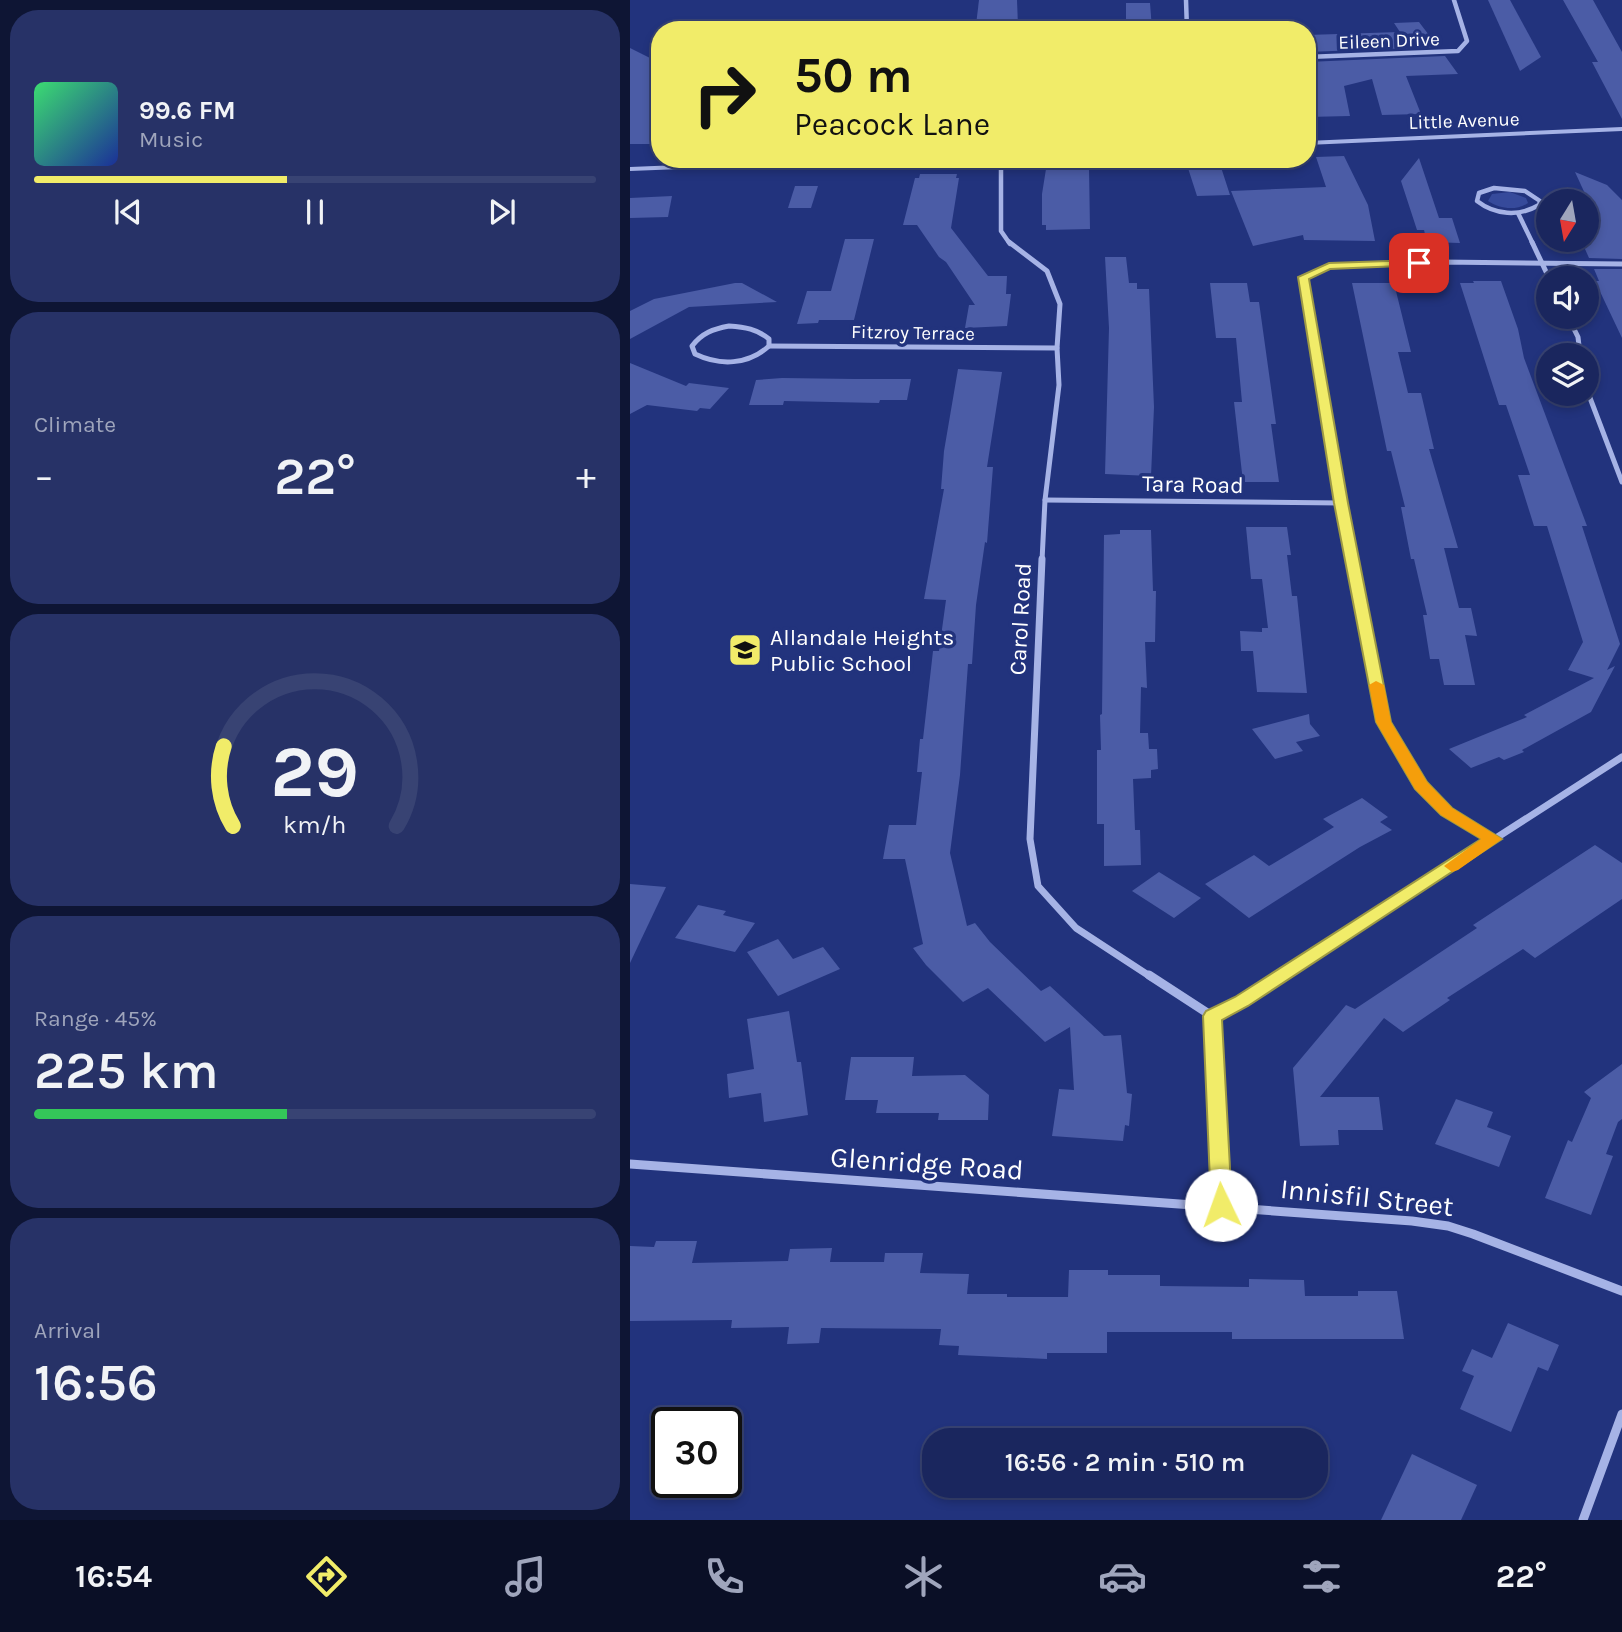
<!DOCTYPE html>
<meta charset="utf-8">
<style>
body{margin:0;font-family:Karla,sans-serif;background:#273267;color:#f1f3f6;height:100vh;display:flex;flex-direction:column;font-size:26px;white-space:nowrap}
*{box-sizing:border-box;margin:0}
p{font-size:23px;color:#9fa5bc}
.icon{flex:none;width:38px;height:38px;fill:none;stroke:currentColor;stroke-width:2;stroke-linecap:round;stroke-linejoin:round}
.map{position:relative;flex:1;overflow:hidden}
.panel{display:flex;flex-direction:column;gap:10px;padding:10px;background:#0e1534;width:630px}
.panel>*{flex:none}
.guide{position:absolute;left:21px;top:21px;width:665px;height:147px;border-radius:28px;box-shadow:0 4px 10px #0003,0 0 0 2px #384373;background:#f1ec69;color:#111;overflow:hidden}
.needle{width:46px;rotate:191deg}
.fabs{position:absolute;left:906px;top:189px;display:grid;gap:14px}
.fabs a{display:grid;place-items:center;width:63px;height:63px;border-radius:50%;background:#1a265e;box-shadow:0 4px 10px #0003,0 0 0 2px #384373;font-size:35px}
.speed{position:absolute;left:21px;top:1407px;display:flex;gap:14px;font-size:35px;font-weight:700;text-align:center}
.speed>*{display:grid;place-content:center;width:91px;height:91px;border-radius:50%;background:#1a265e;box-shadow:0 4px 10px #0003,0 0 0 2px #384373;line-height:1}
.speed .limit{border:4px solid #111;border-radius:10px;background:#fff;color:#111}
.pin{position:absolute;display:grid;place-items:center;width:60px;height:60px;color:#fff;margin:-30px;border-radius:14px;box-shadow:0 4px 10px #0006}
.me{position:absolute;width:77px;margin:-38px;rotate:357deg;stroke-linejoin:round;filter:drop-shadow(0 0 5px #0008)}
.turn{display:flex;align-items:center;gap:24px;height:147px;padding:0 28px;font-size:32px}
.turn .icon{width:91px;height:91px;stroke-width:2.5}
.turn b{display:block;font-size:49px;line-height:60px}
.big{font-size:52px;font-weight:600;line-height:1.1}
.panel .widget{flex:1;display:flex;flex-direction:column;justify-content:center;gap:10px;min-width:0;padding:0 24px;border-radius:28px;background:#273267}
.panel .dial{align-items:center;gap:0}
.dial svg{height:182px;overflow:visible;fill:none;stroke:#384373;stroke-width:7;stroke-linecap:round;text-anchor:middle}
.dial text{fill:#f1f3f6;stroke:none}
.song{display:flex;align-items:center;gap:21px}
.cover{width:84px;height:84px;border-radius:10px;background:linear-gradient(135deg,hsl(140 70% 55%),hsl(230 70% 35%))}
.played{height:7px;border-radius:4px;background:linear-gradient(90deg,#f1ec69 45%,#384373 45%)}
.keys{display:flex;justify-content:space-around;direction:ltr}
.heat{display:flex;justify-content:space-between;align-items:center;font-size:38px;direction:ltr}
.charge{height:10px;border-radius:5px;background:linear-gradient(90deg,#34c759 45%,#384373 0)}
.trip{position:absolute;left:292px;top:1428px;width:406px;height:70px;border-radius:28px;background:#1a265e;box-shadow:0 4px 10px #0003,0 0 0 2px #384373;font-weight:600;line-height:70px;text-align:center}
.tabs{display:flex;height:112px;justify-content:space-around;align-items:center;background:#0a0f26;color:#9fa5bc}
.tabs .icon{width:49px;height:49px}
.tabs .on{color:#f1ec69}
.tabs b{font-size:32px;color:#f1f3f6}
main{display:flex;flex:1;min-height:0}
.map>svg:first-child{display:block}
</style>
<main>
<section class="panel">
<div class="widget">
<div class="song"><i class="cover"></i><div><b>99.6 FM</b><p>Music</p></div></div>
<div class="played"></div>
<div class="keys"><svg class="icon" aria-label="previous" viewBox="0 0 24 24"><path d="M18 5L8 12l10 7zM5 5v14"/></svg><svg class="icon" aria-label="pause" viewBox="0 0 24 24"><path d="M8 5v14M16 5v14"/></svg><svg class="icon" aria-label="next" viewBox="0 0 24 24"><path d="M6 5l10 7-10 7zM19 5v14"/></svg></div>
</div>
<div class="widget"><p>Climate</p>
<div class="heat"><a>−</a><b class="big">22°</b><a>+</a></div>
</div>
<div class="widget dial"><svg viewBox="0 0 100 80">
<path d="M14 69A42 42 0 1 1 86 69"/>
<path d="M14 69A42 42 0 0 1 10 34" stroke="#f1ec69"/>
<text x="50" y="56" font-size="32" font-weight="700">29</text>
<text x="50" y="72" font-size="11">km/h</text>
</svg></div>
<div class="widget"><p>Range · 45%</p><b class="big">225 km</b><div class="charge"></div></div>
<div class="widget"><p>Arrival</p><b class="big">16:56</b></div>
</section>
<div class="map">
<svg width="992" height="1520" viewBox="0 0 992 1520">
<rect width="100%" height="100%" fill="#22337d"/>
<path fill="#364a9b" d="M880,192L896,198L898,203C886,211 870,209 858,201L862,194Z"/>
<g fill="#4b5ca6">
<path d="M349,0H387L388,26L346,25Z"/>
<path d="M858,0H880L911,57L890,71Z"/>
<path d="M933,0H963L992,52V119L962,62H968Z"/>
<path d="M496,3H520L522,29H496Z"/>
<path d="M789,22L808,47L677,52V35L770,32L764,23Z"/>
<path d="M0,48L30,63V144H0Z"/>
<path d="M815,56L828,74L776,76L791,114L752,115L742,79L714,86L720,116L677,117V62Z"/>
<path d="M714,156L738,205L745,241L674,240L673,235L623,246L601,191L696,187L686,157Z"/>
<path d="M789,158L809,218H822L830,243L797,242L794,230H787L771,181Z"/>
<path d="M589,161L600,195L567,196L557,165H560L559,162Z"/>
<path d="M459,168L460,229L416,230V225H412V194L416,169Z"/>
<path d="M945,172L977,185L992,200V259L959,258L951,240H957V198Z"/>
<path d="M290,174H327L326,178H329L321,228L358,276H377L376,294H381L377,326L335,328L339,305H345L316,262L309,257L287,225H273L285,178H289Z"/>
<path d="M165,186H188L181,208H158Z"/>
<path d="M42,196L38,217L0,218V198Z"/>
<path d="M215,239H244L224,320H189L188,323L167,324L177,291H201Z"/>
<path d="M475,257H496L499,283H507V289H519L524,407L521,476L475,474L479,328Z"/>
<path d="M964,269H992V338L965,281H969Z"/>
<path d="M843,281H871L888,329L894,358L957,526H952L990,644L977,670L985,666L961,712L892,750L894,752L874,760L869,757L841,768L819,749L897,717L894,715L964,678L938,670L953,642L917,526H904L888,475H900L876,405H869L830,283H844Z"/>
<path d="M105,283H112L147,302L59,307L0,339V311L24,299Z"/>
<path d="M580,283H617L620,302H629L646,424H641L649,482H613L604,402H612L606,338H586Z"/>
<path d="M722,283H764L781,352H768L778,393H791L804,449H799L828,548H814L829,608H841L847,636L835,635L845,685H814L809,659H800L793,615H797L784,559H781L771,507H775L761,451H757Z"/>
<path d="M0,363L56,386L59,383L99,388L80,409L70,408L67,411L17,405L0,414Z"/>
<path d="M328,369L372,372L357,467H363L357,543L355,542L346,605L342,664H338L330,775L320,853L337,926L345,923L360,942L411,991L420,986L474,1036L491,1035L497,1093L502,1094L499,1126L495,1125L493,1141L422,1136L429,1089L444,1090L440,1027L415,1042L358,988L333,1002L296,965L283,948L293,944L275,859H253L259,825H286L292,772H287L290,739H293L303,651H309L316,600L294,599L314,489H311L314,451Z"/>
<path d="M152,378L225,379H281L277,400H250L249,403L154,401L153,405H119L126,380Z"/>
<path d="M616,527H657L661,555H657L662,596H667L677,693L627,692L623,651H611L610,631L632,632V628H638L632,579H621Z"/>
<path d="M490,530H521L523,591H526L525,642H515L517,688L511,687L510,733H518L519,749H527L528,769L521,770V778L503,779L505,830H510L511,865L474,866V824H467V750H471L470,715L472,714L474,535L490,534Z"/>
<path d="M679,714L680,724L690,736L666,742L673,751L645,759L622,729Z"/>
<path d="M732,798L758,817L750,822L762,830L730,847L619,918L575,884L624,855L639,866L704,827L693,819Z"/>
<path d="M965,845L992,863V899L905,958L893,949L817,998L820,1000L773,1032L754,1018L690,1097H749L753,1130H708L709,1145L670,1146L663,1068L716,1005L725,1009L847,928L843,925Z"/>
<path d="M529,872L571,898L544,918L502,891Z"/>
<path d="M0,884L36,887L0,963Z"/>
<path d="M68,905L96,911L93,915L125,923L105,952L45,938Z"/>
<path d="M148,939L163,959L193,947L210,969L148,996L117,952Z"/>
<path d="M159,1011L167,1062H171L178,1115L134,1122L131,1093L99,1098L97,1074L124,1069L117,1019Z"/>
<path d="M221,1057H284L282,1076L335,1075L359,1095L358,1120H308L309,1113H246L248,1100H215Z"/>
<path d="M992,1064V1119L988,1122L976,1154L983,1156L961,1215L915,1198L938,1140L942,1142L961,1098L954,1092Z"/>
<path d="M826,1099L863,1112L857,1127L881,1136L869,1167L805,1144Z"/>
<path d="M26,1241H67L62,1263L158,1261L160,1249L202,1248L200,1262H254L255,1253H293L290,1273L339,1274L337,1294H377V1297H438L439,1270H478V1275H530V1286L619,1287V1279L674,1280L675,1296H728V1291H767L774,1339H602V1332H477V1353H417V1359L328,1355L329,1346L309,1345L311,1329L191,1328L189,1343L157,1344L159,1327L101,1328L102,1320L0,1321V1246L24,1247Z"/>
<path d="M878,1323L929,1345L918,1371L908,1367L881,1432L830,1409L844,1376L832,1371L842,1349L862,1358Z"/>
<path d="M782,1454L847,1485L831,1520H751Z"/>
</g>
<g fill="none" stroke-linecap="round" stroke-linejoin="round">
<g stroke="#a6b3e6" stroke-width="4.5">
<path d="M556,0L557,30"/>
<path d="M677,57L828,51L837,41L824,0"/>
<path d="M371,159V231L380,244"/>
<path d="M864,188L895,191L910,201L909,205C889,217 865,215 847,201L849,193Z"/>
<path d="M888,213L903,244"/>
</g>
<g stroke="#a6b3e6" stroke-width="5">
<path d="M379,242L417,271L430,304L427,348L429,385L415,500L412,561"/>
<path d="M902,242L919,278"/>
<path d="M938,317L948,337L950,355"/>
<path d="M99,326C115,327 127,329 139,339V346C118,365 90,366 65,354L62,346C72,333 83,329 99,326Z"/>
<path d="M139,346L427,348"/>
<path d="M957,390L992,482"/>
<path d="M415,500L711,503"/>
<path d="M722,561L673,277L699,266L811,262L992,264"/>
</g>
<g stroke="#a6b3e6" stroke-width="7">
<path d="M412,559L400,839L408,886L446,928L521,977"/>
<path d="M722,559L753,721L791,785L816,812L864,839"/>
<path d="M650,977L992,757"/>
</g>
<g stroke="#a6b3e6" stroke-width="9">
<path d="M519,975L582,1016"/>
<path d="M582,1016L612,1001L652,975"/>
<path d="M582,1016L591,1205"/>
<path d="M0,1164L782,1221L818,1226L843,1234L992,1291"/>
<path d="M953,1520L992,1414"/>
</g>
<g fill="#a6b3e6" fill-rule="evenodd">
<path d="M992,127V131L677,145V141Z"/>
<path d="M193,159H261L257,161L0,171V167Z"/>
</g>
</g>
<path fill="#f1ec69" stroke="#9d9944" stroke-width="2" d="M789,260L793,261V265L700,269L679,279L718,503L761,722L797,782L822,808L872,839L618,1006L592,1020L602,1205L599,1211L591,1214L584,1211L581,1205L573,1016L576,1011L605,997L851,839L811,815L785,789L746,722L704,503L668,277L699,263Z"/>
<path fill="#f59e0b" d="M746,681L754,685L761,722L797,782L822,808L872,839L828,870L822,872L814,866L851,839L811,815L785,789L746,722L739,685Z"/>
<defs>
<symbol id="school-square" viewBox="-11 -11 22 22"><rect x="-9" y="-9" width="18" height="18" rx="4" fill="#f1ec69" stroke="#22337d"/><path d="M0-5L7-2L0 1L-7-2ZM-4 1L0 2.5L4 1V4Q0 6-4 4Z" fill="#111"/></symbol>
</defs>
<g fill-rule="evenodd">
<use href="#school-square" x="96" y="631" width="38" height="38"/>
</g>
<g text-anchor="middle" stroke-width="7" stroke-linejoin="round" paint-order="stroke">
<g font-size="19" fill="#fff" stroke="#22337d">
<text transform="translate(759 40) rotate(-2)" y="7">Eileen Drive</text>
<text transform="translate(834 120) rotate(-2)" y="7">Little Avenue</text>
<text transform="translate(283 332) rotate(1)" y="7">Fitzroy Terrace</text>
</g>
<g font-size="23" fill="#fff" stroke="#22337d">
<text transform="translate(563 484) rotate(1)" y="8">Tara Road</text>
<text transform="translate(390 619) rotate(-87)" y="8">Carol Road</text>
</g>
<g font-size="23" fill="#fff" stroke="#22337d" text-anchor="start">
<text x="140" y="645">Allandale Heights<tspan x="140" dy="26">Public School</tspan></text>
</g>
<g font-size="28" fill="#fff" stroke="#22337d">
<text transform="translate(297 1163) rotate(4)" y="10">Glenridge Road</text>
<text transform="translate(737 1197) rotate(6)" y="10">Innisfil Street</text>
</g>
</g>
</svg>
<div class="fabs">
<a><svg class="needle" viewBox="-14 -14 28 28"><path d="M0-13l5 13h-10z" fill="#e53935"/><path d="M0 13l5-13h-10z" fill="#9fa5bc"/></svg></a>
<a><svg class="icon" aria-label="sound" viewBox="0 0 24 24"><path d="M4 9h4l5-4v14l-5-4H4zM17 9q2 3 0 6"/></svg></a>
<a><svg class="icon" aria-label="layers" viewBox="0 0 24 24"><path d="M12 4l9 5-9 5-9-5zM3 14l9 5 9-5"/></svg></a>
</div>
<div class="speed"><div class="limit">30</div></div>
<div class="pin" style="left:789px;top:263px;background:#d93025"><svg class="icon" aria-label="arrive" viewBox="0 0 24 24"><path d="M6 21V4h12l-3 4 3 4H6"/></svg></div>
<svg class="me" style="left:591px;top:1205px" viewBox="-20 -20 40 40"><circle r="19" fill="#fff"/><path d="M0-13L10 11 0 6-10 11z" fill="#f1ec69"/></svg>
<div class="trip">16:56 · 2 min · 510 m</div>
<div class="guide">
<div class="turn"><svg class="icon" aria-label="right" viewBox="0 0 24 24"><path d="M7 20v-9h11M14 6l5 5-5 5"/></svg><div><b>50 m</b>Peacock Lane</div></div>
</div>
</div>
</main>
<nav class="tabs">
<b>16:54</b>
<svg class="icon on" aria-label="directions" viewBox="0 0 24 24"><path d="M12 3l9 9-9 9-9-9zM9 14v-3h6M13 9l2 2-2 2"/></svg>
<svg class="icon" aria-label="music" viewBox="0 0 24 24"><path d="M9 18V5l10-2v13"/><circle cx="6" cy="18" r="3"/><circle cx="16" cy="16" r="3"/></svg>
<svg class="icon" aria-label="phone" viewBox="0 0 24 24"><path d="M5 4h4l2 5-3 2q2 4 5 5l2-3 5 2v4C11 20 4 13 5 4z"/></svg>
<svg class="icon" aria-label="climate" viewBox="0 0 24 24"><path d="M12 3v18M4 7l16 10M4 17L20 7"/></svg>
<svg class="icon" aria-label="car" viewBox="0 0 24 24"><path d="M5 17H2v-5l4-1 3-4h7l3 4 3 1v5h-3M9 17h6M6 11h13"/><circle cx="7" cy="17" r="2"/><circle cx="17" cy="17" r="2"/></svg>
<svg class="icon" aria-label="filters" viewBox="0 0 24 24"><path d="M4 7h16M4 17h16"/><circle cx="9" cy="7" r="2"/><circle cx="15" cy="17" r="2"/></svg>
<b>22°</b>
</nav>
